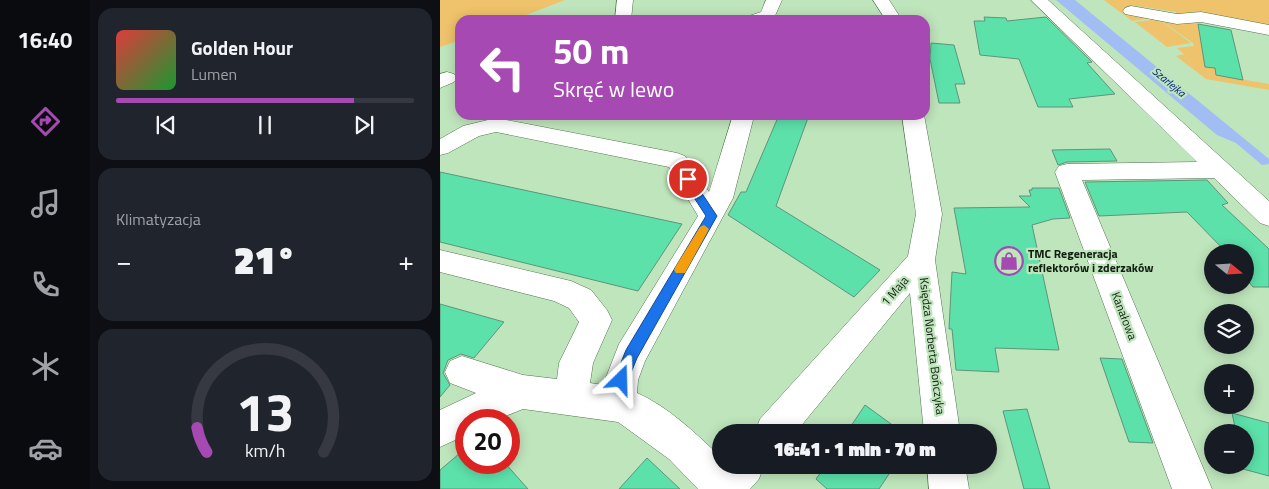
<!DOCTYPE html>
<html lang="pl">
<meta charset="utf-8">
<style>
body{margin:0;font-family:"Titillium Web",sans-serif;background:#20242c;color:#f1f3f6;height:100vh;display:flex;flex-direction:column;font-size:19px;white-space:nowrap}
*{box-sizing:border-box;margin:0}
p{font-size:16px;color:#9ea1a6}
.icon{flex:none;width:28px;height:28px;fill:none;stroke:currentColor;stroke-width:2;stroke-linecap:round;stroke-linejoin:round}
.map{position:relative;flex:1;overflow:hidden}
.drawer{display:flex;flex-direction:column;gap:8px;padding:8px;background:#0d0f14;width:350px}
.drawer>*{flex:none}
.guide{position:absolute;left:15px;top:15px;width:475px;height:105px;border-radius:15px;box-shadow:0 2px 12px #0003;background:#a649b2;color:#fff;overflow:hidden}
.needle{width:32px;rotate:108deg}
.buttons{position:absolute;left:764px;top:244px;display:grid;gap:10px}
.buttons a{display:grid;place-items:center;width:50px;height:50px;border-radius:50%;background:#171b24;box-shadow:0 2px 12px #0003;font-size:25px}
.speed{position:absolute;left:15px;top:409px;display:flex;gap:10px;font-size:25px;font-weight:700;text-align:center}
.speed>*{display:grid;place-content:center;width:65px;height:65px;border-radius:50%;background:#171b24;box-shadow:0 2px 12px #0003;line-height:1}
.speed .limit{border:8px solid #d22;background:#fff;color:#111}
.pin{position:absolute;display:grid;place-items:center;width:42px;height:42px;color:#fff;margin:-21px;border:2px solid #fff;border-radius:50%;box-shadow:0 1px 5px #0007}
.me{position:absolute;width:55px;margin:-28px;rotate:22deg;stroke-linejoin:round;filter:drop-shadow(0 0 4px #0008)}
.turn{display:flex;align-items:center;gap:18px;height:105px;padding:0 15px;font-size:22px}
.turn .icon{width:65px;height:65px;stroke-width:2.5}
.turn b{display:block;font-size:35px;line-height:42px}
.big{font-size:38px;font-weight:800;line-height:1.1}
.drawer .widget{flex:1;display:flex;flex-direction:column;justify-content:center;gap:8px;min-width:0;padding:0 18px;border-radius:15px;background:#20242c}
.drawer .dial{align-items:center;gap:0}
.dial svg{height:130px;overflow:visible;fill:none;stroke:#363941;stroke-width:7;stroke-linecap:round;text-anchor:middle}
.dial text{fill:#f1f3f6;stroke:none}
.song{display:flex;align-items:center;gap:15px}
.cover{width:60px;height:60px;border-radius:8px;background:linear-gradient(135deg,hsl(0 70% 55%),hsl(130 70% 35%))}
.played{height:5px;border-radius:2px;background:linear-gradient(90deg,#a649b2 80%,#363941 80%)}
.keys{display:flex;justify-content:space-around;direction:ltr}
.heat{display:flex;justify-content:space-between;align-items:center;font-size:28px;direction:ltr}
.trip{position:absolute;left:272px;top:424px;width:285px;height:50px;border-radius:25px;background:#171b24;box-shadow:0 2px 12px #0003;font-weight:800;line-height:50px;text-align:center}
main{display:flex;flex:1;min-height:0}
.tabs{display:flex;flex-direction:column;width:90px;justify-content:space-around;align-items:center;background:#090b0e;color:#9ea1a6}
.tabs .icon{width:35px;height:35px}
.tabs .current{color:#a649b2}
.tabs b{font-size:22px;color:#f1f3f6}
.map>svg:first-child{display:block}
</style>
<main>
<nav class="tabs">
<b>16:40</b>
<svg class="icon current" aria-label="directions" viewBox="0 0 24 24"><path d="M12 3l9 9-9 9-9-9zM9 14v-3h6M13 9l2 2-2 2"/></svg>
<svg class="icon" aria-label="music" viewBox="0 0 24 24"><path d="M9 18V5l10-2v13"/><circle cx="6" cy="18" r="3"/><circle cx="16" cy="16" r="3"/></svg>
<svg class="icon" aria-label="phone" viewBox="0 0 24 24"><path d="M5 4h4l2 5-3 2q2 4 5 5l2-3 5 2v4C11 20 4 13 5 4z"/></svg>
<svg class="icon" aria-label="climate" viewBox="0 0 24 24"><path d="M12 3v18M4 7l16 10M4 17L20 7"/></svg>
<svg class="icon" aria-label="car" viewBox="0 0 24 24"><path d="M5 17H2v-5l4-1 3-4h7l3 4 3 1v5h-3M9 17h6M6 11h13"/><circle cx="7" cy="17" r="2"/><circle cx="17" cy="17" r="2"/></svg>
</nav>
<section class="drawer">
<div class="widget">
<div class="song"><i class="cover"></i><div><b>Golden Hour</b><p>Lumen</p></div></div>
<div class="played"></div>
<div class="keys"><svg class="icon" aria-label="previous" viewBox="0 0 24 24"><path d="M18 5L8 12l10 7zM5 5v14"/></svg><svg class="icon" aria-label="pause" viewBox="0 0 24 24"><path d="M8 5v14M16 5v14"/></svg><svg class="icon" aria-label="next" viewBox="0 0 24 24"><path d="M6 5l10 7-10 7zM19 5v14"/></svg></div>
</div>
<div class="widget"><p>Klimatyzacja</p>
<div class="heat"><a>−</a><b class="big">21°</b><a>+</a></div>
</div>
<div class="widget dial"><svg viewBox="0 0 100 80">
<path d="M14 69A42 42 0 1 1 86 69"/>
<path d="M14 69A42 42 0 0 1 8 54" stroke="#a649b2"/>
<text x="50" y="56" font-size="32" font-weight="700">13</text>
<text x="50" y="72" font-size="11">km/h</text>
</svg></div>
</section>
<div class="map">
<svg width="829" height="489" viewBox="0 0 829 489">
<rect width="100%" height="100%" fill="#bfe5bc"/>
<g fill="#efc36b">
<path d="M0,0H125L73,20H20V40L0,47Z"/>
<path d="M664,0H829V28L757,19L765,66L775,68L776,75L829,84V90L766,79L736,56L744,54L737,48L754,46L753,43L720,20L737,22L736,12L690,5L689,15L713,18L692,21Z"/>
<path d="M718,19L751,43L727,47L695,22Z"/>
</g>
<path fill="#a1bdf4" d="M616,0H635L829,159V164L822,165L796,143L777,135Z"/>
<g fill="#5de1ab" stroke="#5e947b">
<path d="M544,17L566,18L567,21L606,17L652,62L647,63L675,94L629,99L633,107H598L579,59L540,55L534,21H545Z"/>
<path d="M758,24L791,30L803,80L776,75L775,68L765,67Z"/>
<path d="M491,43L514,45L525,84H515L520,103H499L490,59Z"/>
<path d="M339,115H369L336,206L440,270L414,297L288,215L301,192H306Z"/>
<path d="M670,149L677,161L627,162L618,165L612,150Z"/>
<path d="M0,172L242,224L198,291L0,242Z"/>
<path d="M767,180L788,203L782,205L829,249V287H813L805,277V252H786L747,212L659,216L645,182Z"/>
<path d="M592,188H619L630,218L613,219L592,225L619,350L555,348L559,372L516,370L512,329H509L512,272L526,274L514,208L590,207L579,196H591L589,190H592Z"/>
<path d="M0,304L64,322L34,358L21,354L8,360L3,373L10,385L0,397Z"/>
<path d="M660,358L682,359L713,443L689,442Z"/>
<path d="M425,405L462,432H407Z"/>
<path d="M587,409L610,489H584L563,411Z"/>
<path d="M792,413L829,423V476L803,469L802,465H805V432H796Z"/>
<path d="M26,448V462H64L88,489H0V470Z"/>
<path d="M207,458L240,489H179Z"/>
<path d="M386,465H455L439,489H387L376,479Z"/>
</g>
<g fill="none" stroke-linecap="round" stroke-linejoin="round">
<defs>
<g id="minor">
<path d="M177,0H193L191,20H175Z"/>
<path d="M326,0H342L334,18L307,20L309,16L321,12Z"/>
<path d="M433,0H449L462,20H446Z"/>
<path d="M591,0H608L829,201V226L820,223L774,178L642,180L772,489H732L615,172L619,166L627,164L757,162Z"/>
<path d="M691,6L737,14L761,12L829,25V35L761,22L737,24L685,14L683,11L685,8Z"/>
<path d="M7,72L14,74L17,78L14,82L0,88V74Z"/>
<path d="M293,115L314,116L293,198L205,361L198,380L197,393C229,407 256,434 281,457V465H324L319,479L310,489H258L229,459L178,422L83,409L56,420H26V435L0,447V410L36,393L10,383L5,372L10,361L22,356L83,375L117,379L119,363L139,322L129,308L114,301L0,272V250L131,281L151,290L167,310L172,320L153,363L150,383L163,385L179,344L258,216L229,167L56,132L39,136L8,153L0,155V139L23,126L56,118L237,153L245,156L269,192Z"/>
<path d="M462,115H484L502,214L495,260L520,432H484L470,293L356,432H315L320,419L468,256L476,214Z"/>
<path d="M487,465H525L529,489H489Z"/>
</g>
</defs>
<use href="#minor" stroke="#51744f" stroke-width="1"/>
<use href="#minor" fill="#fff" fill-rule="evenodd"/>
</g>
<path fill="#1a73e8" stroke="#114b97" d="M248,176L251,177L277,216L197,358L186,385L181,387L176,385L174,380L186,350L266,216L242,179Z"/>
<path fill="#f59e0b" d="M264,225L269,229L245,273H236L234,270L236,266L260,227Z"/>
<defs>
<symbol id="shop-ring" viewBox="-11 -11 22 22"><circle r="9.5" fill="#bfe5bc" stroke="#a649b2" stroke-width="1.5"/><path d="M-5-2.5h2.3a2.7 3.5 0 0 1 5.4 0H5L5.5 6h-11ZM-1.5-2.5h3a1.5 2.3 0 0 0-3 0Z" fill="#a649b2"/></symbol>
</defs>
<g fill-rule="evenodd">
<use href="#shop-ring" x="553" y="245" width="32" height="32"/>
</g>
<g text-anchor="middle" stroke-width="4.5" stroke-linejoin="round" paint-order="stroke">
<g font-size="11" font-style="italic" fill="#001e84" stroke="#bfe5bc">
<text transform="translate(729 82) rotate(40)" y="4">Szarlejka</text>
</g>
<g font-size="12" font-weight="bold" fill="#101e0f" stroke="#bfe5bc" text-anchor="start">
<text x="588" y="258">TMC Regeneracja<tspan x="588" dy="14">reflektorów i zderzaków</tspan></text>
</g>
<g font-size="12" fill="#101e0f" stroke="#bfe5bc">
<text transform="translate(455 291) rotate(-49)" y="4">1 Maja</text>
<text transform="translate(684 316) rotate(69)" y="4">Kanałowa</text>
<text transform="translate(492 346) rotate(83)" y="4">Księdza Norberta Bończyka</text>
</g>
</g>
</svg>
<div class="buttons">
<a><svg class="needle" viewBox="-14 -14 28 28"><path d="M0-13l5 13h-10z" fill="#e53935"/><path d="M0 13l5-13h-10z" fill="#9ea1a6"/></svg></a>
<a><svg class="icon" aria-label="layers" viewBox="0 0 24 24"><path d="M12 4l9 5-9 5-9-5zM3 14l9 5 9-5"/></svg></a>
<a>+</a>
<a>−</a>
</div>
<div class="speed"><div class="limit">20</div></div>
<div class="pin" style="left:248px;top:179px;background:#d93025"><svg class="icon" aria-label="arrive" viewBox="0 0 24 24"><path d="M6 21V4h12l-3 4 3 4H6"/></svg></div>
<svg class="me" style="left:181px;top:380px" viewBox="-20 -20 40 40"><path d="M0-17L14 15 0 8-14 15z" fill="#1a73e8" stroke="#fff" stroke-width="4"/></svg>
<div class="trip">16:41 · 1 min · 70 m</div>
<div class="guide">
<div class="turn"><svg class="icon" aria-label="left" viewBox="0 0 24 24"><path d="M17 20v-9H6M10 6l-5 5 5 5"/></svg><div><b>50 m</b>Skręć w lewo</div></div>
</div>
</div>
</main>
